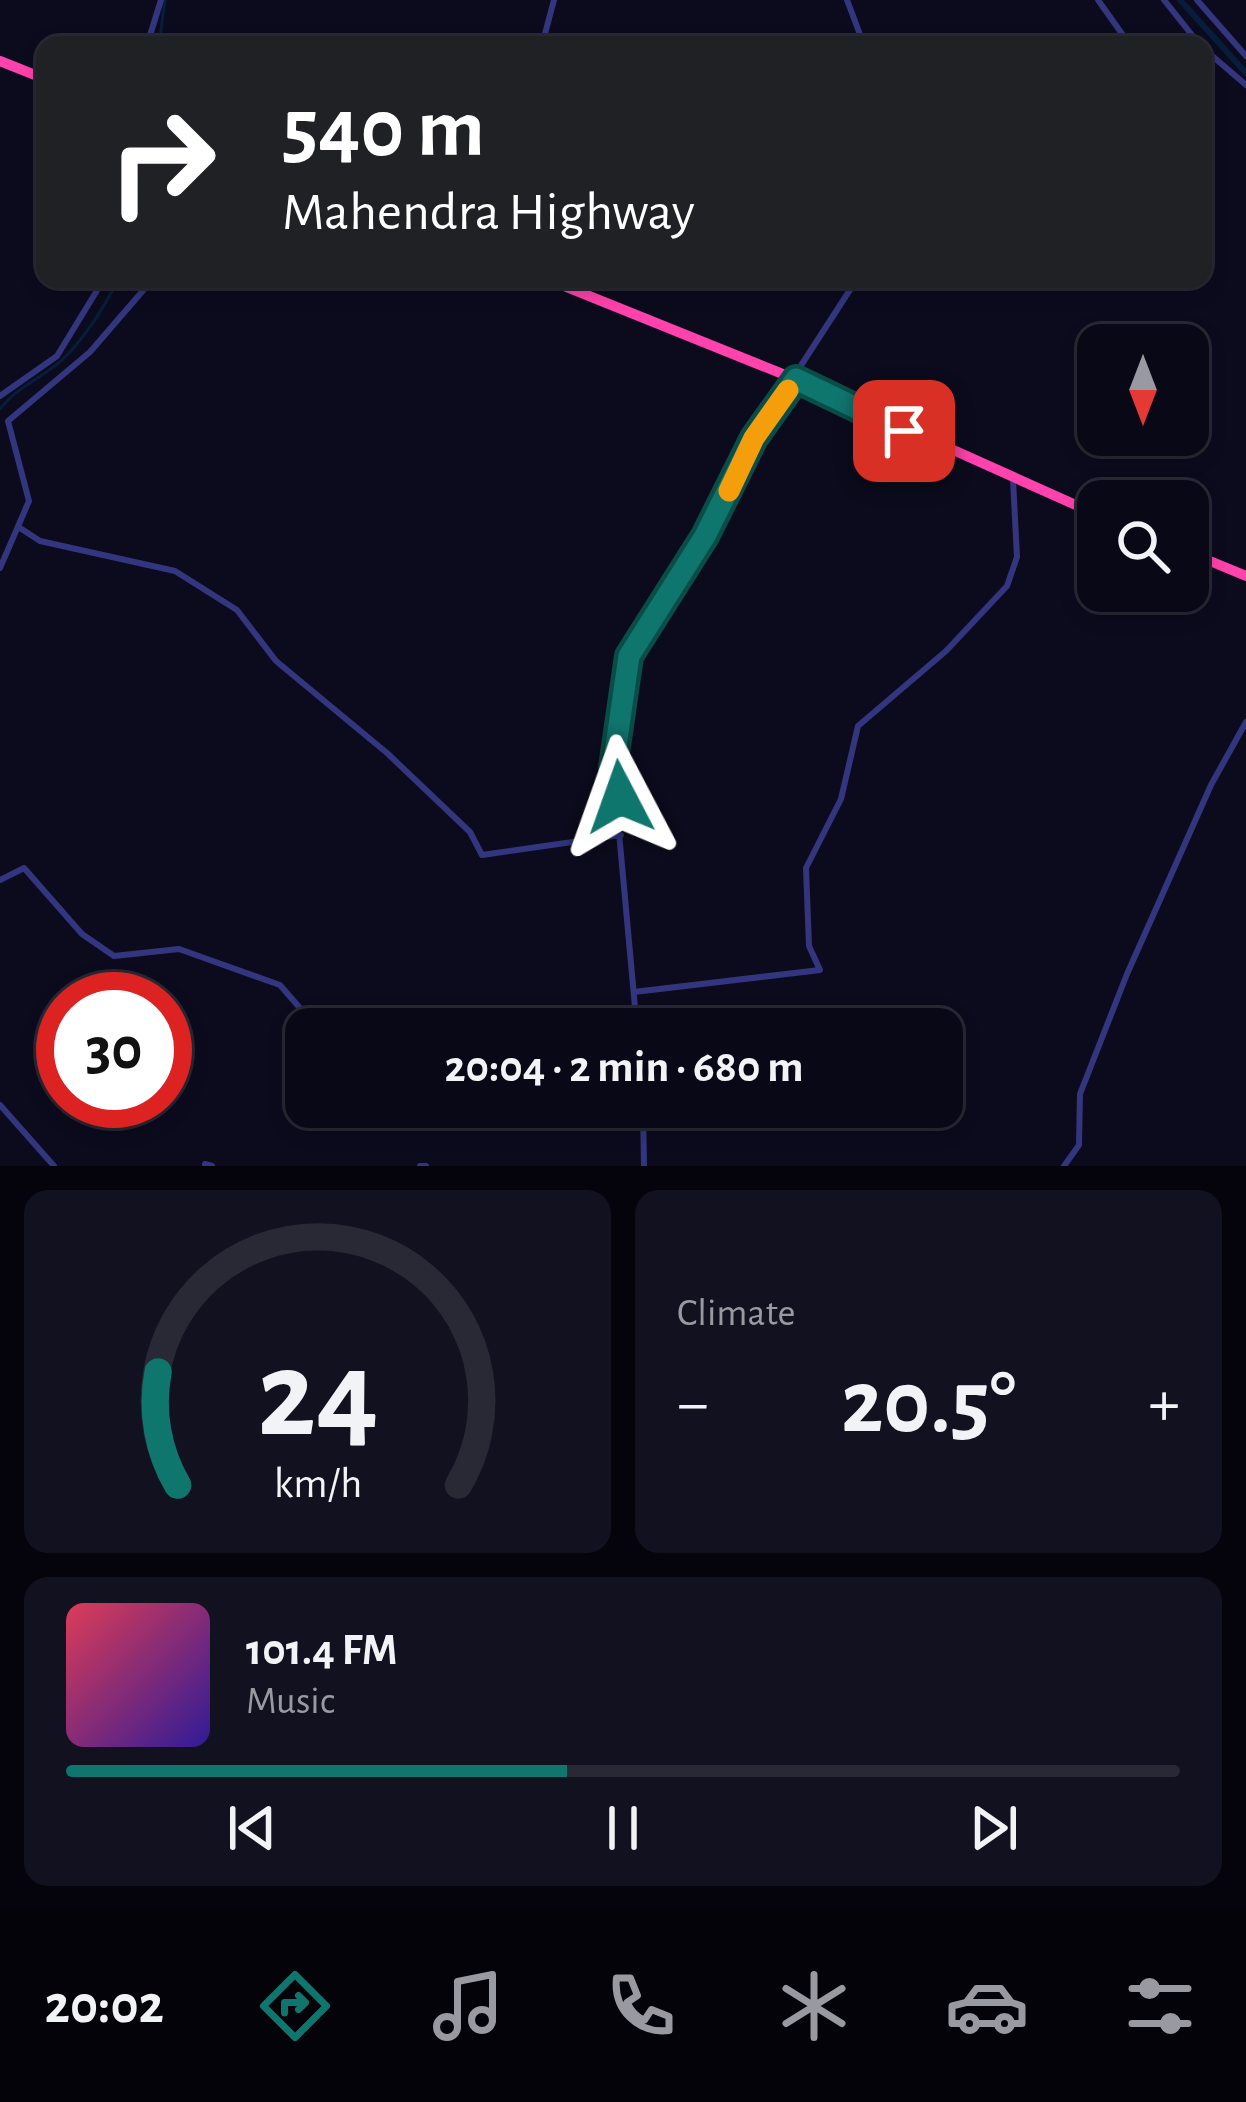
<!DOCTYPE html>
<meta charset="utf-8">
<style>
body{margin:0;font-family:"Alegreya Sans",sans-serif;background:#12111f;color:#f1f3f6;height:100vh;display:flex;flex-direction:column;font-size:45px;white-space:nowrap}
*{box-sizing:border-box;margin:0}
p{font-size:39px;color:#999aa1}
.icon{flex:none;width:66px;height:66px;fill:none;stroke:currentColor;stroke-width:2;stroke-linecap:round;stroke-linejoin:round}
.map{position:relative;height:1166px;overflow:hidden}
.drawer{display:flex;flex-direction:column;gap:24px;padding:24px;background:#05040c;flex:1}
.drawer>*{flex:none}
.banner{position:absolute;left:36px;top:36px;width:1176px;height:252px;border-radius:24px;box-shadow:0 6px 18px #0003,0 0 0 3px #292935;background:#202124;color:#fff;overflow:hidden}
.needle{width:78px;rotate:180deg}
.controls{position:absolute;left:1077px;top:324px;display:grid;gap:24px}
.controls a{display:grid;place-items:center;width:132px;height:132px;border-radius:24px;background:#090816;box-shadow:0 6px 18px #0003,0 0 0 3px #292935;font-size:60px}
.speed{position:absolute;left:36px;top:972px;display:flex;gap:24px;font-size:60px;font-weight:700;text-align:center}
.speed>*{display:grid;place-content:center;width:156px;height:156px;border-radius:50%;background:#090816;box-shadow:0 6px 18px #0003,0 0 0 3px #292935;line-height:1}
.speed .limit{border:18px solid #d22;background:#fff;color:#111}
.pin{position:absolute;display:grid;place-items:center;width:102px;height:102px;color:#fff;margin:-51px;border-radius:24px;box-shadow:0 6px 18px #0006}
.me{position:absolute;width:132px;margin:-66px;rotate:356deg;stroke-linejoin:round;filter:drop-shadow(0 0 9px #0008)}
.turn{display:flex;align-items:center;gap:42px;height:252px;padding:0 48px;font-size:54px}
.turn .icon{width:156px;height:156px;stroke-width:2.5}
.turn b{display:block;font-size:84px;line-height:102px}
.big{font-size:90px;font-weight:600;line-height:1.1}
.drawer .tile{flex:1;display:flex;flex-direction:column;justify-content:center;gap:18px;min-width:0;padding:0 42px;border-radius:24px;background:#12111f}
.drawer .dial{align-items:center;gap:0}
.dial svg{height:312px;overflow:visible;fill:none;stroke:#292935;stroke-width:7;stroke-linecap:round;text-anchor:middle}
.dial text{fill:#f1f3f6;stroke:none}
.song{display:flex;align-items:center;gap:36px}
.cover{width:144px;height:144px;border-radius:18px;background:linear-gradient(135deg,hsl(350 70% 55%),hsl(250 70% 35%))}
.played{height:12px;border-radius:6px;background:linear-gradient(90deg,#0f766e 45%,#292935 45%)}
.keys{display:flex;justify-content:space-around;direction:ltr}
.heat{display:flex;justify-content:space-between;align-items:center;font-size:66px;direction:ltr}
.drawer .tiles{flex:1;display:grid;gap:24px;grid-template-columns:1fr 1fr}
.tile:last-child{grid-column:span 2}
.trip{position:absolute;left:285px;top:1008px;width:678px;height:120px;border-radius:24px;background:#090816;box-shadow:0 6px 18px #0003,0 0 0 3px #292935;font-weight:600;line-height:120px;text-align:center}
.dock{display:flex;height:192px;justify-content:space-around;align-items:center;background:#040309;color:#999aa1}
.dock .icon{width:84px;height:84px}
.dock .active{color:#0f766e}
.dock b{font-size:54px;color:#f1f3f6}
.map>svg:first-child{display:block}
</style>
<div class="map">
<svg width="1246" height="1166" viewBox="0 0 1246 1166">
<rect width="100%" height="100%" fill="#0c0b1e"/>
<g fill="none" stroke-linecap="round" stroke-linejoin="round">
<g stroke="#061e3b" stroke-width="3">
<path d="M159,45L165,0"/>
<path d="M0,409C17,387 42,378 62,360C84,339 106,305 118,279"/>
</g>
<path stroke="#061e3b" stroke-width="6" d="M1180,0L1246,73"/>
<g stroke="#33367f" stroke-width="6">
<path d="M847,0L864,45"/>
<path d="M1098,0L1130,45"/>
<path d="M1164,0L1200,45"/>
<path d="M1197,0L1246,56"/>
<path d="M147,45L161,0"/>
<path d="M542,45L554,0"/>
<path d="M1203,48L1246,85"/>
<path d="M0,396L57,356L104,279"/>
<path d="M20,528L40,541L175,571L237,610L276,661L387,753L470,832L482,855L621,835"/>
<path d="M0,568L29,501L8,421L90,352L153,279"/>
<path d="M0,880L24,868L82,934L114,956L179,949L280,985L318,1029"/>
<path d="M634,992L820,970L809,946L806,868L841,799L858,726L946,651L1007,586L1017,557L1013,480"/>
<path d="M519,1029L523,1023L636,1020"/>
<path d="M637,1029L613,767L629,656L705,536L754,438L857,279"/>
<path d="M0,1105L54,1166"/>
<path d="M643,1107L644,1166"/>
<path d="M205,1164L212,1166"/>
<path d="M420,1166H426"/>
<path d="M1064,1166L1079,1145L1080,1094L1127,974L1211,785L1246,722"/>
</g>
<g stroke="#ff42ac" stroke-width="10">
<path d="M0,61L45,79"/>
<path d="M547,279L795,379L1098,515"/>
<path d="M1188,552L1246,576"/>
</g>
</g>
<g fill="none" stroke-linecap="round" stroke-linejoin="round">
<defs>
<path id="route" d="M620,797L613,767L629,656L705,536L754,438L796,379L904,431"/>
</defs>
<use href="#route" stroke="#0a4d48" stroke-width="30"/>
<use href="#route" stroke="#0f766e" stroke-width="21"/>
<path stroke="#f59e0b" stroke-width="21" d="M729,491L754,438L788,390"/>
</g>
</svg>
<div class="controls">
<a><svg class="needle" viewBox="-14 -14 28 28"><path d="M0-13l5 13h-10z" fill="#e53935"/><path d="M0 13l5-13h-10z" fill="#999aa1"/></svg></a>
<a><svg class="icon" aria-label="search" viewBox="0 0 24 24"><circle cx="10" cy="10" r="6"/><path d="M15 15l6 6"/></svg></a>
</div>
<div class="speed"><div class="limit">30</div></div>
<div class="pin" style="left:904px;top:431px;background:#d93025"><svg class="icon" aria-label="arrive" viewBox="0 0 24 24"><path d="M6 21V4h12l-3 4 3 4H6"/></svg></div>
<svg class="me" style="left:620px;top:797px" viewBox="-20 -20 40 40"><path d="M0-17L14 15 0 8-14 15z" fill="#0f766e" stroke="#fff" stroke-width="4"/></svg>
<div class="trip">20:04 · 2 min · 680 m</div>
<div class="banner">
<div class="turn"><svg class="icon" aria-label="right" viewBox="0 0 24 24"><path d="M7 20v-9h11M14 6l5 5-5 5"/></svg><div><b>540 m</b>Mahendra Highway</div></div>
</div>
</div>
<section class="drawer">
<div class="tiles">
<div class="tile dial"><svg viewBox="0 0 100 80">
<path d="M14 69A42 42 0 1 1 86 69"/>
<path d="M14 69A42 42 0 0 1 9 40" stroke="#0f766e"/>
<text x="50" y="56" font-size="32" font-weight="700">24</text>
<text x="50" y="72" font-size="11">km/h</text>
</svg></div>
<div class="tile"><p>Climate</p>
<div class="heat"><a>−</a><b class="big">20.5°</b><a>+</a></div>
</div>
<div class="tile">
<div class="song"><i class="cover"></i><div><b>101.4 FM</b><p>Music</p></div></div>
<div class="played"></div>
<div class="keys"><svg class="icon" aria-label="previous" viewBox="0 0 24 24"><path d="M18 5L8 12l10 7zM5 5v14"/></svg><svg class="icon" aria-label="pause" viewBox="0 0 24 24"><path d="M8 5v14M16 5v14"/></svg><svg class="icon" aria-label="next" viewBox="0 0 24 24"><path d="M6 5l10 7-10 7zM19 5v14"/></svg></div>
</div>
</div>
</section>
<nav class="dock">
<b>20:02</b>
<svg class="icon active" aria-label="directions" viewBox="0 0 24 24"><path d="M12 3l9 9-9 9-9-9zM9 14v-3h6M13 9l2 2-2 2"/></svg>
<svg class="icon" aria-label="music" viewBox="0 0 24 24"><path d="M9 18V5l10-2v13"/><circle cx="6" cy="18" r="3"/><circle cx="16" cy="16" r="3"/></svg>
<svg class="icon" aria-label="phone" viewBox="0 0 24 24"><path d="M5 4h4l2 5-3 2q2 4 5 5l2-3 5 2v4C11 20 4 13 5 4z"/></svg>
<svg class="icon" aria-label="climate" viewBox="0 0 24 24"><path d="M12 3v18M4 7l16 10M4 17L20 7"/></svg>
<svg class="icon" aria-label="car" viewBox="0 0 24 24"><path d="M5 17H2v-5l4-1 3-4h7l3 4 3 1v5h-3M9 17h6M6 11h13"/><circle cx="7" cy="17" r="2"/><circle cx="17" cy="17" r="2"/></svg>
<svg class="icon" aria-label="filters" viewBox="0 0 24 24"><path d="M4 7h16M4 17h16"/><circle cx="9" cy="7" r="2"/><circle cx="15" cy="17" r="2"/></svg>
</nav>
